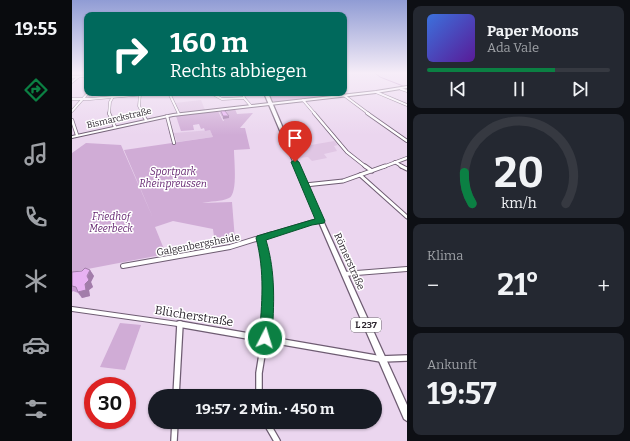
<!DOCTYPE html>
<html lang="de">
<meta charset="utf-8">
<style>
body{margin:0;font-family:Bitter,serif;background:#242831;color:#f1f3f6;height:100vh;display:flex;flex-direction:column;font-size:15px;white-space:nowrap}
*{box-sizing:border-box;margin:0}
p{font-size:13px;color:#9ea1a6}
.icon{flex:none;width:22px;height:22px;fill:none;stroke:currentColor;stroke-width:2;stroke-linecap:round;stroke-linejoin:round}
.map{position:relative;flex:1;overflow:hidden}
.side{display:flex;flex-direction:column;gap:6px;padding:6px;background:#0d0f14;width:223px}
.side>*{flex:none}
.guide{position:absolute;left:12px;top:12px;width:263px;height:84px;border-radius:8px;box-shadow:0 1px 3px #0004;background:#00695c;color:#fff;overflow:hidden}
.speed{position:absolute;left:12px;top:377px;display:flex;gap:8px;font-size:20px;font-weight:700;text-align:center}
.speed>*{display:grid;place-content:center;width:52px;height:52px;border-radius:50%;background:#171b24;box-shadow:0 1px 3px #0004;line-height:1}
.speed .limit{border:6px solid #d22;background:#fff;color:#111}
.pin{position:absolute;display:grid;place-items:center;width:34px;height:34px;color:#fff;margin:-41px -17px;border-radius:50% 50% 50% 0;rotate:-45deg;box-shadow:0 0 4px #0007}
.pin .icon{rotate:45deg}
.me{position:absolute;width:44px;margin:-22px;rotate:5deg;stroke-linejoin:round;filter:drop-shadow(0 0 3px #0008)}
.turn{display:flex;align-items:center;gap:14px;height:84px;padding:0 20px;font-size:18px}
.turn .icon{width:52px;height:52px;stroke-width:2.5}
.turn b{display:block;font-size:28px;line-height:34px}
.big{font-size:30px;font-weight:700;line-height:1.1}
.side .widget{flex:1;display:flex;flex-direction:column;justify-content:center;gap:6px;min-width:0;padding:0 14px;border-radius:8px;background:#242831}
.side .dial{align-items:center;gap:0}
.dial svg{height:104px;overflow:visible;fill:none;stroke:#363941;stroke-width:7;stroke-linecap:round;text-anchor:middle}
.dial text{fill:#f1f3f6;stroke:none}
.song{display:flex;align-items:center;gap:12px}
.cover{width:48px;height:48px;border-radius:6px;background:linear-gradient(135deg,hsl(220 70% 55%),hsl(270 70% 35%))}
.played{height:4px;border-radius:2px;background:linear-gradient(90deg,#0b8043 70%,#363941 70%)}
.keys{display:flex;justify-content:space-around;direction:ltr}
.heat{display:flex;justify-content:space-between;align-items:center;font-size:22px;direction:ltr}
.trip{position:absolute;left:76px;top:389px;width:234px;height:40px;border-radius:20px;background:#171b24;box-shadow:0 1px 3px #0004;font-weight:700;line-height:40px;text-align:center}
main{display:flex;flex:1;min-height:0}
.tab-bar{display:flex;flex-direction:column;width:72px;justify-content:space-around;align-items:center;background:#090b0e;color:#9ea1a6}
.tab-bar .icon{width:28px;height:28px}
.tab-bar .active{color:#0b8043}
.tab-bar b{font-size:18px;color:#f1f3f6}
.map>svg:first-child{display:block}
</style>
<main>
<nav class="tab-bar">
<b>19:55</b>
<svg class="icon active" aria-label="directions" viewBox="0 0 24 24"><path d="M12 3l9 9-9 9-9-9zM9 14v-3h6M13 9l2 2-2 2"/></svg>
<svg class="icon" aria-label="music" viewBox="0 0 24 24"><path d="M9 18V5l10-2v13"/><circle cx="6" cy="18" r="3"/><circle cx="16" cy="16" r="3"/></svg>
<svg class="icon" aria-label="phone" viewBox="0 0 24 24"><path d="M5 4h4l2 5-3 2q2 4 5 5l2-3 5 2v4C11 20 4 13 5 4z"/></svg>
<svg class="icon" aria-label="climate" viewBox="0 0 24 24"><path d="M12 3v18M4 7l16 10M4 17L20 7"/></svg>
<svg class="icon" aria-label="car" viewBox="0 0 24 24"><path d="M5 17H2v-5l4-1 3-4h7l3 4 3 1v5h-3M9 17h6M6 11h13"/><circle cx="7" cy="17" r="2"/><circle cx="17" cy="17" r="2"/></svg>
<svg class="icon" aria-label="filters" viewBox="0 0 24 24"><path d="M4 7h16M4 17h16"/><circle cx="9" cy="7" r="2"/><circle cx="15" cy="17" r="2"/></svg>
</nav>
<div class="map">
<svg width="335" height="441" viewBox="0 0 335 441">
<rect width="100%" height="100%" fill="#ebd6ef"/>
<g fill="#e0c6e4">
<path d="M129,100L133,110L108,112L103,103Z"/>
<path d="M138,130L141,137L105,142L102,133Z"/>
<path d="M262,141L266,145L262,146L265,151L252,154L255,158L240,161L236,157L226,158L224,153L233,152L232,148H222Z"/>
</g>
<g fill="#d0acd6">
<path d="M226,93H246L251,97L205,102L201,101L198,95Z"/>
<path d="M163,109L165,114L181,113L168,128H173L178,149L162,150C162,160 166,194 157,198C149,202 138,201 130,203L160,202L163,240L143,245L141,229L101,221L83,227L94,254L0,272V153L14,143L49,145L81,218L52,150L141,137L138,130L133,131L132,128L129,129L127,124L121,125L122,130L109,131L104,116L146,111L151,121H152L147,111Z"/>
<path d="M48,323L69,325L53,370L28,367Z"/>
</g>
<g fill="none" stroke-linecap="round" stroke-linejoin="round">
<path stroke="#ac79b6" stroke-width="1" d="M303,73L308,77L331,86"/>
<defs>
<g id="street-far4">
<path d="M0,77L15,76"/>
<path d="M0,82L6,77"/>
<path d="M329,89L335,91"/>
<path d="M304,92L335,105"/>
<path d="M97,93L107,114"/>
<path d="M139,93L150,99L172,98"/>
<path d="M171,93L172,98L179,106"/>
<path d="M68,94L67,106L71,114"/>
<path d="M273,96L297,114"/>
<path d="M0,99H18L84,93"/>
<path d="M231,100L243,114"/>
<path d="M0,111L16,93"/>
<path d="M37,114L38,102L43,93"/>
</g>
<g id="street-far3">
<path d="M37,113L43,127"/>
<path d="M70,113L74,120"/>
<path d="M242,113L275,152L294,167"/>
<path d="M295,113L335,141"/>
<path d="M95,116L102,143"/>
<path d="M0,120L5,135"/>
<path d="M323,162L331,167"/>
<path d="M311,167L335,158"/>
</g>
<g id="street-far2">
<path d="M293,166L300,171"/>
<path d="M329,166L335,169"/>
<path d="M288,175L335,217"/>
<path d="M233,185L271,181L313,166"/>
<path d="M197,235L240,222L249,221"/>
</g>
<g id="street-far1">
<path d="M189,238L196,275L195,325"/>
<path d="M51,266L158,247L200,234"/>
<path d="M272,274L335,269"/>
<path d="M0,309L113,325"/>
</g>
<g id="street">
<path d="M107,324L309,359L335,358"/>
<path d="M104,396L108,324"/>
<path d="M187,396V373L195,324"/>
<path d="M194,422L205,441"/>
<path d="M102,441L103,422"/>
</g>
<path id="secondary" d="M335,86V88L304,93L101,116L0,138V136L101,114L304,91Z"/>
<path id="primary" d="M192,93H196L238,192L335,405V421L332,419L234,192Z"/>
</defs>
<use href="#street-far4" stroke="#6e5c72" stroke-width="3"/>
<use href="#street-far3" stroke="#6e5c72" stroke-width="4"/>
<use href="#street-far2" stroke="#6e5c72" stroke-width="5"/>
<use href="#street-far1" stroke="#6e5c72" stroke-width="6"/>
<use href="#street" stroke="#6e5c72" stroke-width="8"/>
<use href="#secondary" stroke="#6e5c72" stroke-width="2"/>
<use href="#primary" stroke="#6e5c72" stroke-width="2.5"/>
<use href="#street-far4" stroke="#fff" stroke-width="2"/>
<use href="#street-far3" stroke="#fff" stroke-width="2.5"/>
<use href="#street-far2" stroke="#fff" stroke-width="3"/>
<use href="#street-far1" stroke="#fff" stroke-width="4"/>
<use href="#street" stroke="#fff" stroke-width="5.5"/>
<use href="#secondary" fill="#fff" fill-rule="evenodd"/>
<use href="#primary" fill="#fff" fill-rule="evenodd"/>
</g>
<path fill="#c899d1" d="M18,270L22,276L19,282L21,287L17,290L18,296L10,298L6,293L1,291L0,292V272Z"/>
<g fill="#a27daa">
<path d="M151,116H157V118L151,119Z"/>
<path d="M18,270L22,276L19,282L21,287L17,290L18,296L10,298L6,292L13,284Z"/>
</g>
<g fill="#e8b2f3" stroke="#a27daa">
<path d="M149,111H153L157,116H151Z"/>
<path d="M13,268L18,270L15,276L17,280L13,284L14,290L6,292L4,287L0,286V272L10,271Z"/>
</g>
<linearGradient id="sky" x2="0" y2="1"><stop stop-color="#909cd4"/><stop offset="0.54" stop-color="#f6edf8"/><stop offset="1" stop-color="#f6edf8" stop-opacity="0"/></linearGradient>
<rect width="335" height="135" fill="url(#sky)"/>
<path fill="#0b8043" stroke="#07532c" d="M223,160L227,162L253,221L252,223L240,225L194,240C204,273 202,305 200,338L198,342L193,344L189,342L187,338C190,304 193,272 184,238L185,236L243,219L219,162Z"/>
<g text-anchor="middle" stroke-width="3" stroke-linejoin="round" paint-order="stroke">
<g font-size="9" fill="#2e2730" stroke="#fff">
<text transform="translate(47 118) rotate(-13)" y="3">Bismarckstraße</text>
</g>
<rect fill="#fff" stroke="#6d686e" stroke-width="1" x="279" y="318" width="30" height="14" rx="3"/>
<g font-size="9" font-weight="bold" fill="#2e2730">
<text x="294" y="328">L 237</text>
</g>
<g font-size="10" font-style="italic" fill="#652671" stroke="#fff">
<text x="101" y="175">Sportpark<tspan x="101" dy="12">Rheinpreussen</tspan></text>
<text x="39" y="220">Friedhof<tspan x="39" dy="12">Meerbeck</tspan></text>
</g>
<g font-size="10" fill="#2e2730" stroke="#fff">
<text transform="translate(126 244) rotate(-11)" y="4">Galgenbergsheide</text>
<text transform="translate(278 261) rotate(66)" y="4">Römerstraße</text>
</g>
<g font-size="12" fill="#2e2730" stroke="#fff">
<text transform="translate(122 316) rotate(9)" y="4">Blücherstraße</text>
</g>
</g>
</svg>
<div class="speed"><div class="limit">30</div></div>
<div class="pin" style="left:223px;top:162px;background:#d93025"><svg class="icon" aria-label="arrive" viewBox="0 0 24 24"><path d="M6 21V4h12l-3 4 3 4H6"/></svg></div>
<svg class="me" style="left:193px;top:338px" viewBox="-20 -20 40 40"><circle r="17" fill="#0b8043" stroke="#fff" stroke-width="3"/><path d="M0-11L8 9 0 5-8 9z" fill="#fff"/></svg>
<div class="trip">19:57 · 2 Min. · 450 m</div>
<div class="guide">
<div class="turn"><svg class="icon" aria-label="right" viewBox="0 0 24 24"><path d="M7 20v-9h11M14 6l5 5-5 5"/></svg><div><b>160 m</b>Rechts abbiegen</div></div>
</div>
</div>
<section class="side">
<div class="widget">
<div class="song"><i class="cover"></i><div><b>Paper Moons</b><p>Ada Vale</p></div></div>
<div class="played"></div>
<div class="keys"><svg class="icon" aria-label="previous" viewBox="0 0 24 24"><path d="M18 5L8 12l10 7zM5 5v14"/></svg><svg class="icon" aria-label="pause" viewBox="0 0 24 24"><path d="M8 5v14M16 5v14"/></svg><svg class="icon" aria-label="next" viewBox="0 0 24 24"><path d="M6 5l10 7-10 7zM19 5v14"/></svg></div>
</div>
<div class="widget dial"><svg viewBox="0 0 100 80">
<path d="M14 69A42 42 0 1 1 86 69"/>
<path d="M14 69A42 42 0 0 1 8 45" stroke="#0b8043"/>
<text x="50" y="56" font-size="32" font-weight="700">20</text>
<text x="50" y="72" font-size="11">km/h</text>
</svg></div>
<div class="widget"><p>Klima</p>
<div class="heat"><a>−</a><b class="big">21°</b><a>+</a></div>
</div>
<div class="widget"><p>Ankunft</p><b class="big">19:57</b></div>
</section>
</main>
